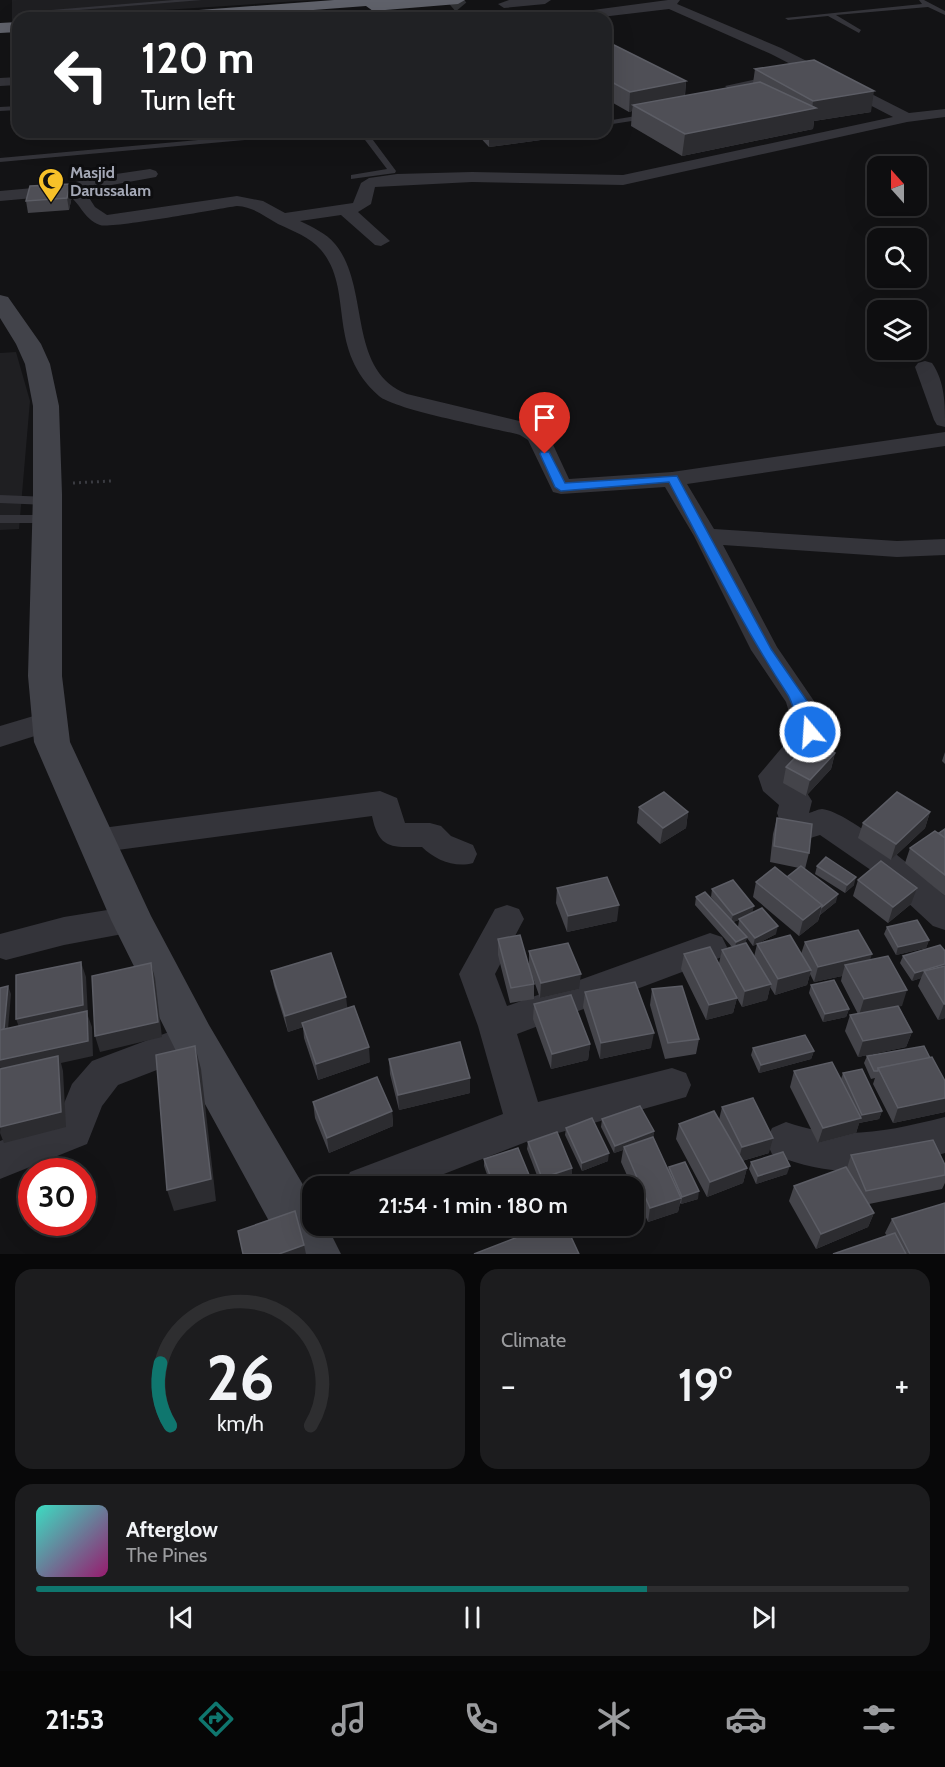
<!DOCTYPE html>
<meta charset="utf-8">
<style>
body{margin:0;font-family:Cabin,sans-serif;background:#1c1c1e;color:#f1f3f6;height:100vh;display:flex;flex-direction:column;font-size:22px;white-space:nowrap}
*{box-sizing:border-box;margin:0}
p{font-size:20px;color:#9b9c9f}
.icon{flex:none;width:33px;height:33px;fill:none;stroke:currentColor;stroke-width:2;stroke-linecap:round;stroke-linejoin:round}
.map{position:relative;height:1254px;overflow:hidden}
.side{display:flex;flex-direction:column;gap:15px;padding:15px;background:#080809;flex:1}
.side>*{flex:none}
.hud{position:absolute;left:12px;top:12px;width:600px;height:126px;border-radius:18px;box-shadow:0 6px 24px #0002,0 0 0 2px #2e2e30;background:#202124;color:#fff;overflow:hidden}
.needle{width:39px;rotate:339deg}
.controls{position:absolute;left:867px;top:156px;display:grid;gap:12px}
.controls a{display:grid;place-items:center;width:60px;height:60px;border-radius:12px;background:#0e0e10;box-shadow:0 6px 24px #0002,0 0 0 2px #2e2e30;font-size:30px}
.speed{position:absolute;left:18px;top:1158px;display:flex;gap:12px;font-size:30px;font-weight:700;text-align:center}
.speed>*{display:grid;place-content:center;width:78px;height:78px;border-radius:50%;background:#0e0e10;box-shadow:0 6px 24px #0002,0 0 0 2px #2e2e30;line-height:1}
.speed .limit{border:9px solid #d22;background:#fff;color:#111}
.pin{position:absolute;display:grid;place-items:center;width:51px;height:51px;color:#fff;margin:-62px -26px;border-radius:50% 50% 50% 0;rotate:-45deg;box-shadow:0 0 6px #0007}
.pin .icon{rotate:45deg}
.me{position:absolute;width:66px;margin:-33px;rotate:342deg;stroke-linejoin:round;filter:drop-shadow(0 0 4px #0008)}
.turn{display:flex;align-items:center;gap:21px;height:126px;padding:0 30px;font-size:27px}
.turn .icon{width:78px;height:78px;stroke-width:2.5}
.turn b{display:block;font-size:42px;line-height:51px}
.big{font-size:45px;font-weight:600;line-height:1.1}
.side .card{flex:1;display:flex;flex-direction:column;justify-content:center;gap:9px;min-width:0;padding:0 21px;border-radius:18px;background:#1c1c1e}
.side .dial{align-items:center;gap:0}
.dial svg{height:156px;overflow:visible;fill:none;stroke:#2e2e30;stroke-width:7;stroke-linecap:round;text-anchor:middle}
.dial text{fill:#f1f3f6;stroke:none}
.song{display:flex;align-items:center;gap:18px}
.cover{width:72px;height:72px;border-radius:9px;background:linear-gradient(135deg,hsl(170 70% 55%),hsl(320 70% 35%))}
.played{height:6px;border-radius:3px;background:linear-gradient(90deg,#0f766e 70%,#2e2e30 70%)}
.keys{display:flex;justify-content:space-around;direction:ltr}
.heat{display:flex;justify-content:space-between;align-items:center;font-size:33px;direction:ltr}
.side .tiles{flex:1;display:grid;gap:15px;grid-template-columns:1fr 1fr}
.card:last-child{grid-column:span 2}
.trip{position:absolute;left:302px;top:1176px;width:342px;height:60px;border-radius:18px;background:#0e0e10;box-shadow:0 6px 24px #0002,0 0 0 2px #2e2e30;font-weight:600;line-height:60px;text-align:center}
.dock{display:flex;height:96px;justify-content:space-around;align-items:center;background:#060606;color:#9b9c9f}
.dock .icon{width:42px;height:42px}
.dock .current{color:#0f766e}
.dock b{font-size:27px;color:#f1f3f6}
.map>svg:first-child{display:block}
</style>
<div class="map">
<svg width="945" height="1254" viewBox="0 0 945 1254">
<rect width="100%" height="100%" fill="#131315"/>
<g fill="#1f1f22">
<path d="M12,0H315L12,20Z"/>
<path d="M16,352L30,401L19,529L0,530V353Z"/>
</g>
<g fill="none" stroke-linecap="round" stroke-linejoin="round">
<path stroke="#303135" stroke-width="14" stroke-dasharray="14 7" stroke-linecap="butt" d="M455,0L461,7"/>
<path stroke="#3a3b41" stroke-width="3" stroke-dasharray="2 4" stroke-linecap="butt" d="M73,483L111,481"/>
<g fill="#34343a" fill-rule="evenodd">
<path d="M174,0H202L54,12L51,10Z"/>
<path d="M919,0H924L945,11V15L928,7L836,15L861,30L859,33L828,16L788,20L785,18L922,4Z"/>
<path d="M771,76L773,79L733,87L745,97L741,99L725,86Z"/>
<path d="M18,106V110L0,111V107Z"/>
<path d="M648,114L652,116L651,118L606,125V121Z"/>
<path d="M285,132H314L310,134L0,162V158Z"/>
<path d="M359,132H367L396,171L395,173L351,179V175L387,169Z"/>
<path d="M0,495L48,497L54,501L48,505L0,503Z"/>
<path d="M0,515H49L55,519L49,523H0Z"/>
</g>
<g fill="#34343a" fill-rule="evenodd">
<path d="M509,0H551L545,4L504,8L498,4Z"/>
<path d="M668,0H680L677,4L781,48L909,113L945,109V117L907,122L623,185L472,182L375,187L371,204L358,212L390,241L381,246L375,245L341,215L300,221C312,227 326,233 335,244C371,287 346,370 407,394L536,425L549,436L569,479L672,472L945,432V446L687,484L714,529L897,541L945,539V555L897,557L723,545L777,647L814,701L825,732L818,747L789,778L807,793L812,801L809,813C813,812 818,809 822,809C850,812 922,875 945,896V930L933,926L878,875L820,835L804,840L784,833L777,813L779,805L763,791L758,776L795,732L786,702L751,650L694,536L665,487L561,494L553,492L528,440L520,435C494,428 395,410 379,396C325,348 355,290 321,250C310,237 293,231 278,224C264,216 254,207 237,206C217,209 110,229 100,225C83,219 79,200 67,195L0,201V191L66,185L89,178L150,169L156,171L158,174L156,177L84,190L95,207L107,215L237,196L263,201L285,213L353,203L361,183L369,178L397,174L472,172L623,175L893,117L771,54L669,9L593,18H557L563,14Z"/>
<path d="M466,10L492,14L498,18H400L406,14Z"/>
<path d="M18,77V85L0,86V78Z"/>
<path d="M925,361L932,363C945,382 945,404 945,427L937,425L934,420L915,367L918,363Z"/>
<path d="M47,712L57,715L62,722L57,729L0,747V726Z"/>
<path d="M380,791L397,798L405,823H430L441,826L451,836L473,845L477,854L473,863C455,868 435,860 422,847C392,847 379,850 372,816L95,853L84,850L79,841L84,832L95,829Z"/>
<path d="M507,905L519,909L524,919L495,974L507,1006L710,933L722,937L727,947L722,957L517,1034L538,1102L672,1068L686,1073L691,1085L686,1097L526,1142L413,1186H344L350,1172L503,1114L478,1026L459,974L495,909Z"/>
<path d="M132,906L144,910L149,920L144,930L64,945L6,960L0,958V934L64,917Z"/>
<path d="M193,1023L206,1027L212,1039L206,1051L118,1085L102,1106L87,1144L0,1179V1141L58,1118L72,1084L92,1061Z"/>
<path d="M945,1117V1153C877,1172 840,1181 772,1154L766,1141L772,1128L786,1122C843,1142 888,1131 945,1117Z"/>
</g>
<path fill="#42434a" fill-rule="evenodd" d="M0,295L8,297L41,344L50,364L59,406L62,494V676L70,742L151,916L209,1025L312,1200V1226H327L341,1254H287L177,1053L111,920L34,742L28,676L33,494V406L25,364L16,344L0,318Z"/>
<g fill="#60626b" fill-rule="evenodd">
<path d="M334,0H465L458,4L373,11L366,6L206,18H138L145,14Z"/>
<path d="M18,22V32L0,33V23Z"/>
</g>
</g>
<g fill="#44444a" fill-rule="evenodd">
<path d="M606,47L686,81L685,96L753,83L755,69L871,112L814,121L813,129L682,156L631,126L632,111L629,112L606,99Z"/>
<path d="M475,132H571L570,136L489,147Z"/>
<path d="M72,196L69,210L28,213L26,201Z"/>
<path d="M945,752V764L942,761Z"/>
<path d="M835,753L831,769L806,796L783,783L786,767Z"/>
<path d="M639,807L688,812L686,828L660,844L637,823Z"/>
<path d="M930,812L925,828L891,860L858,838L863,823Z"/>
<path d="M777,818L809,853L805,869L804,868L836,902L820,915L818,921L799,936L753,897L756,882L787,877L799,868L770,862L773,834Z"/>
<path d="M945,829V896L905,863L910,848Z"/>
<path d="M817,866L854,885L845,893L815,874Z"/>
<path d="M858,880L911,904L888,923L853,896Z"/>
<path d="M557,888L617,921L567,932L556,903Z"/>
<path d="M712,889L753,912L776,934L753,946L747,938L745,943L754,957L757,944L801,954L805,942L870,960L902,1006H899L912,1032L906,1047L858,1057L845,1031L850,1015L858,1014L841,981L842,976L814,982L810,974L807,985L775,995L770,987L767,1000L742,1007L737,998L733,1013L706,1020L681,969L684,954L719,963L722,950L732,947L695,905L696,897L716,903L711,897ZM739,920L738,927L733,922Z"/>
<path d="M887,927L929,940L926,948L896,955L884,934Z"/>
<path d="M498,939L529,964V951L579,989L540,998L533,978L534,984V999L510,1003L498,955Z"/>
<path d="M940,945L945,1018L938,1020L918,986L921,978L912,981L900,963L903,956Z"/>
<path d="M271,971L347,1008L370,1062L318,1080L304,1038L303,1027L288,1032L274,986Z"/>
<path d="M811,985L849,1009L846,1017L823,1022L809,993Z"/>
<path d="M652,989L699,1039L696,1054L665,1059L650,1005Z"/>
<path d="M585,992L651,1048L600,1059L583,1007Z"/>
<path d="M534,1004L590,1044L588,1060L551,1069L533,1019Z"/>
<path d="M753,1048L814,1051L811,1059L759,1073L751,1055Z"/>
<path d="M867,1056L930,1058L945,1081V1112L893,1123L873,1084L875,1078L871,1079L864,1063Z"/>
<path d="M389,1059L470,1093L399,1110L390,1074Z"/>
<path d="M794,1071L841,1079L843,1073L882,1111L879,1119L859,1123L856,1133L818,1143L790,1087Z"/>
<path d="M313,1102L392,1111L393,1126L329,1153L315,1118Z"/>
<path d="M722,1107L769,1153L742,1161L747,1168L743,1183L707,1197L676,1139L679,1124L719,1120Z"/>
<path d="M602,1119L654,1131L653,1137L668,1169L669,1167L698,1199L681,1204L680,1203L678,1212L648,1222L621,1162L623,1150L614,1153L601,1127Z"/>
<path d="M566,1128L608,1161L582,1171L565,1135Z"/>
<path d="M528,1142L572,1176L541,1186L527,1149Z"/>
<path d="M851,1155L945,1165V1183L942,1189L869,1204L874,1213L868,1227L816,1249L789,1201L794,1186L847,1168Z"/>
<path d="M484,1159L531,1186H491L484,1166Z"/>
<path d="M751,1162L787,1174L756,1184L749,1169Z"/>
<path d="M892,1219L945,1254H833L887,1236L885,1233Z"/>
<path d="M513,1226H579V1227L568,1231L518,1237Z"/>
</g>
<g fill="#2c2c30">
<path d="M686,81L684,102L633,105L632,111L629,112L630,92Z"/>
<path d="M874,91L871,112L814,121L813,129L682,156L685,134L812,109L813,101Z"/>
<path d="M489,132H571L570,136L489,147Z"/>
<path d="M70,184L72,196L69,210L67,198Z"/>
<path d="M835,753L831,769L806,796L810,780Z"/>
<path d="M688,812L686,828L660,844L663,828Z"/>
<path d="M930,812L925,828L891,860L896,844Z"/>
<path d="M856,877L854,885L845,893L847,885Z"/>
<path d="M917,888L911,904L888,923L893,907Z"/>
<path d="M838,894L836,902L820,915L822,907Z"/>
<path d="M619,905L617,921L567,932L568,916Z"/>
<path d="M822,905L818,921L799,936L803,920Z"/>
<path d="M754,906L752,914L731,923L733,915Z"/>
<path d="M778,926L776,934L753,946L755,938Z"/>
<path d="M747,937L745,945L735,950L736,942Z"/>
<path d="M929,940L926,948L896,955L898,947Z"/>
<path d="M872,954L867,970L845,965L842,976L814,982L818,967Z"/>
<path d="M81,962L86,977L88,1016L92,1027L93,1056L61,1063L63,1071L66,1127L4,1143L0,1133L4,1076L0,1067V1060L22,1035L16,1019Z"/>
<path d="M151,963L155,978L162,1037L100,1052L95,1036Z"/>
<path d="M945,964V971H924L921,978L912,981L915,973Z"/>
<path d="M811,970L807,985L775,995L778,979Z"/>
<path d="M581,974L579,989L540,998L541,983Z"/>
<path d="M771,984L767,1000L742,1007L745,991Z"/>
<path d="M8,986L11,994L7,1041L4,1034Z"/>
<path d="M907,990L902,1006L859,1015L864,999Z"/>
<path d="M346,997L348,1013L302,1023L303,1027L288,1032L285,1016Z"/>
<path d="M737,998L733,1013L706,1020L709,1005Z"/>
<path d="M944,1004H945V1018L938,1020Z"/>
<path d="M849,1009L846,1017L823,1022L825,1014Z"/>
<path d="M912,1032L906,1047L858,1057L863,1041Z"/>
<path d="M654,1033L651,1048L600,1059L601,1043Z"/>
<path d="M590,1044L588,1060L551,1069L552,1054Z"/>
<path d="M195,1046L201,1069L216,1201L174,1211L167,1190Z"/>
<path d="M369,1047L370,1062L318,1080L316,1064Z"/>
<path d="M814,1051L811,1059L759,1073L761,1065Z"/>
<path d="M470,1078V1093L399,1110L398,1095Z"/>
<path d="M945,1098V1112L893,1123L898,1108Z"/>
<path d="M392,1111L393,1126L329,1153L327,1138Z"/>
<path d="M882,1111L879,1119L859,1123L862,1115Z"/>
<path d="M861,1118L856,1133L818,1143L823,1128Z"/>
<path d="M654,1131L653,1139L624,1147L623,1150L614,1153L615,1146Z"/>
<path d="M773,1138L769,1153L738,1162L742,1147Z"/>
<path d="M609,1153L608,1161L582,1171V1163Z"/>
<path d="M790,1166L787,1174L756,1184L758,1176Z"/>
<path d="M572,1168V1176L541,1186L542,1178Z"/>
<path d="M747,1168L743,1183L707,1197L710,1182Z"/>
<path d="M532,1182L531,1186H519Z"/>
<path d="M699,1191L698,1199L681,1204L682,1197Z"/>
<path d="M681,1198L678,1212L648,1222L650,1208Z"/>
<path d="M874,1213L868,1227L816,1249L821,1234Z"/>
<path d="M544,1226H579V1227L522,1248L523,1233Z"/>
<path d="M304,1245L306,1254H279Z"/>
</g>
<g fill="#4f4f56" stroke="#5c5d65" stroke-width="1.5">
<path d="M614,45L686,81L630,92L606,79V47Z"/>
<path d="M814,60L874,91L813,101L755,69Z"/>
<path d="M760,82L816,108L685,134L633,105Z"/>
<path d="M70,184L67,198L26,201L30,186Z"/>
<path d="M811,741L835,753L810,780L786,767Z"/>
<path d="M664,792L688,812L663,828L639,807Z"/>
<path d="M897,792L930,812L896,844L863,823Z"/>
<path d="M777,818L812,824L809,853L774,846Z"/>
<path d="M945,829V838L939,833Z"/>
<path d="M935,831L945,838V875L910,848Z"/>
<path d="M826,857L856,877L847,885L817,866Z"/>
<path d="M881,861L917,888L893,907L858,880Z"/>
<path d="M801,866L838,894L822,907V905L787,877Z"/>
<path d="M775,867L822,905L803,920L756,882Z"/>
<path d="M607,877L619,905L568,916L557,888Z"/>
<path d="M733,880L754,906L733,915L712,889Z"/>
<path d="M705,892L747,937L736,942L696,897Z"/>
<path d="M762,908L778,926L755,938L739,919Z"/>
<path d="M917,920L929,940L898,947L887,927Z"/>
<path d="M858,930L872,954L818,967L805,942Z"/>
<path d="M520,935L534,984L511,988L498,939Z"/>
<path d="M790,935L811,970L778,979L757,944Z"/>
<path d="M568,943L581,974L541,983L529,951Z"/>
<path d="M746,943L771,984L745,991L722,950Z"/>
<path d="M940,945L945,951V964L915,973L903,956Z"/>
<path d="M710,947L737,998L709,1005L684,954Z"/>
<path d="M331,953L346,997L285,1016L271,971Z"/>
<path d="M888,956L907,990L864,999L845,965Z"/>
<path d="M81,962L83,1005L16,1019V975Z"/>
<path d="M151,963L158,1022L95,1036L92,976Z"/>
<path d="M945,966V1004H944L924,971Z"/>
<path d="M834,980L849,1009L825,1014L811,985Z"/>
<path d="M635,982L654,1033L601,1043L585,992Z"/>
<path d="M8,986L4,1029L0,1030V988Z"/>
<path d="M682,986L699,1039L668,1043L652,989Z"/>
<path d="M571,995L590,1044L552,1054L534,1004Z"/>
<path d="M354,1006L369,1047L316,1064L302,1023Z"/>
<path d="M898,1006L912,1032L863,1041L850,1015Z"/>
<path d="M87,1011L88,1041L0,1060V1030Z"/>
<path d="M805,1035L814,1051L761,1065L753,1048Z"/>
<path d="M460,1042L470,1078L398,1095L389,1059Z"/>
<path d="M195,1046L211,1179L167,1190L156,1055Z"/>
<path d="M924,1046L930,1058L878,1068V1071H874L867,1056Z"/>
<path d="M58,1056L61,1112L0,1127V1069Z"/>
<path d="M932,1057L945,1081V1098L898,1108L878,1068Z"/>
<path d="M832,1062L861,1118L823,1128L794,1071Z"/>
<path d="M862,1069L882,1111L862,1115L843,1073Z"/>
<path d="M377,1077L392,1111L327,1138L313,1102Z"/>
<path d="M753,1098L773,1138L742,1147L722,1107Z"/>
<path d="M640,1106L654,1131L615,1146L602,1119Z"/>
<path d="M714,1111L747,1168L710,1182L679,1124Z"/>
<path d="M592,1118L609,1153L582,1163L566,1128Z"/>
<path d="M557,1132L572,1168L542,1178L528,1142Z"/>
<path d="M653,1137L681,1198L650,1208L624,1147Z"/>
<path d="M933,1140L945,1165V1175L866,1191L851,1155Z"/>
<path d="M518,1148L532,1182L519,1186H494L484,1159Z"/>
<path d="M783,1152L790,1166L758,1176L751,1162Z"/>
<path d="M685,1162L699,1191L682,1197L669,1167Z"/>
<path d="M846,1167L874,1213L821,1234L794,1186Z"/>
<path d="M568,1182L570,1186H555Z"/>
<path d="M945,1203V1254H910L892,1219Z"/>
<path d="M295,1211L304,1245L279,1254H243L238,1231Z"/>
<path d="M520,1226H544L523,1233Z"/>
<path d="M546,1226H566L579,1254H474Z"/>
<path d="M895,1233L906,1254H833Z"/>
</g>
<path fill="#1a73e8" stroke="#114b97" stroke-width="1.5" d="M541,452H549L565,483L677,476L771,649L807,701L818,732L816,736L810,737C797,734 795,706 788,695C743,627 707,554 669,482L561,491L555,487L540,454Z"/>
<defs>
<symbol id="mosque-pin" viewBox="-11 -11 22 30"><path d="M0 17L-7.5 6A9.5 9.5 0 1 1 7.5 6Z" fill="#f7c129" stroke="#0e0e10"/><path d="M3.5-4.9A6 6 0 1 0 3.5 4.9A5 5 0 1 1 3.5-4.9Z" fill="#111"/></symbol>
</defs>
<g fill-rule="evenodd">
<use href="#mosque-pin" x="36" y="166" width="30" height="40"/>
</g>
<g text-anchor="middle" stroke-width="6" stroke-linejoin="round" paint-order="stroke">
<g font-size="16" font-weight="bold" fill="#a4a8b6" stroke="#0e0e10" text-anchor="start">
<text x="70" y="178">Masjid<tspan x="70" dy="18">Darussalam</tspan></text>
</g>
</g>
</svg>
<div class="controls">
<a><svg class="needle" viewBox="-14 -14 28 28"><path d="M0-13l5 13h-10z" fill="#e53935"/><path d="M0 13l5-13h-10z" fill="#9b9c9f"/></svg></a>
<a><svg class="icon" aria-label="search" viewBox="0 0 24 24"><circle cx="10" cy="10" r="6"/><path d="M15 15l6 6"/></svg></a>
<a><svg class="icon" aria-label="layers" viewBox="0 0 24 24"><path d="M12 4l9 5-9 5-9-5zM3 14l9 5 9-5"/></svg></a>
</div>
<div class="speed"><div class="limit">30</div></div>
<div class="pin" style="left:545px;top:454px;background:#d93025"><svg class="icon" aria-label="arrive" viewBox="0 0 24 24"><path d="M6 21V4h12l-3 4 3 4H6"/></svg></div>
<svg class="me" style="left:810px;top:732px" viewBox="-20 -20 40 40"><circle r="17" fill="#1a73e8" stroke="#fff" stroke-width="3"/><path d="M0-11L8 9 0 5-8 9z" fill="#fff"/></svg>
<div class="trip">21:54 · 1 min · 180 m</div>
<div class="hud">
<div class="turn"><svg class="icon" aria-label="left" viewBox="0 0 24 24"><path d="M17 20v-9H6M10 6l-5 5 5 5"/></svg><div><b>120 m</b>Turn left</div></div>
</div>
</div>
<section class="side">
<div class="tiles">
<div class="card dial"><svg viewBox="0 0 100 80">
<path d="M14 69A42 42 0 1 1 86 69"/>
<path d="M14 69A42 42 0 0 1 9 37" stroke="#0f766e"/>
<text x="50" y="56" font-size="32" font-weight="700">26</text>
<text x="50" y="72" font-size="11">km/h</text>
</svg></div>
<div class="card"><p>Climate</p>
<div class="heat"><a>−</a><b class="big">19°</b><a>+</a></div>
</div>
<div class="card">
<div class="song"><i class="cover"></i><div><b>Afterglow</b><p>The Pines</p></div></div>
<div class="played"></div>
<div class="keys"><svg class="icon" aria-label="previous" viewBox="0 0 24 24"><path d="M18 5L8 12l10 7zM5 5v14"/></svg><svg class="icon" aria-label="pause" viewBox="0 0 24 24"><path d="M8 5v14M16 5v14"/></svg><svg class="icon" aria-label="next" viewBox="0 0 24 24"><path d="M6 5l10 7-10 7zM19 5v14"/></svg></div>
</div>
</div>
</section>
<nav class="dock">
<b>21:53</b>
<svg class="icon current" aria-label="directions" viewBox="0 0 24 24"><path d="M12 3l9 9-9 9-9-9zM9 14v-3h6M13 9l2 2-2 2"/></svg>
<svg class="icon" aria-label="music" viewBox="0 0 24 24"><path d="M9 18V5l10-2v13"/><circle cx="6" cy="18" r="3"/><circle cx="16" cy="16" r="3"/></svg>
<svg class="icon" aria-label="phone" viewBox="0 0 24 24"><path d="M5 4h4l2 5-3 2q2 4 5 5l2-3 5 2v4C11 20 4 13 5 4z"/></svg>
<svg class="icon" aria-label="climate" viewBox="0 0 24 24"><path d="M12 3v18M4 7l16 10M4 17L20 7"/></svg>
<svg class="icon" aria-label="car" viewBox="0 0 24 24"><path d="M5 17H2v-5l4-1 3-4h7l3 4 3 1v5h-3M9 17h6M6 11h13"/><circle cx="7" cy="17" r="2"/><circle cx="17" cy="17" r="2"/></svg>
<svg class="icon" aria-label="filters" viewBox="0 0 24 24"><path d="M4 7h16M4 17h16"/><circle cx="9" cy="7" r="2"/><circle cx="15" cy="17" r="2"/></svg>
</nav>
